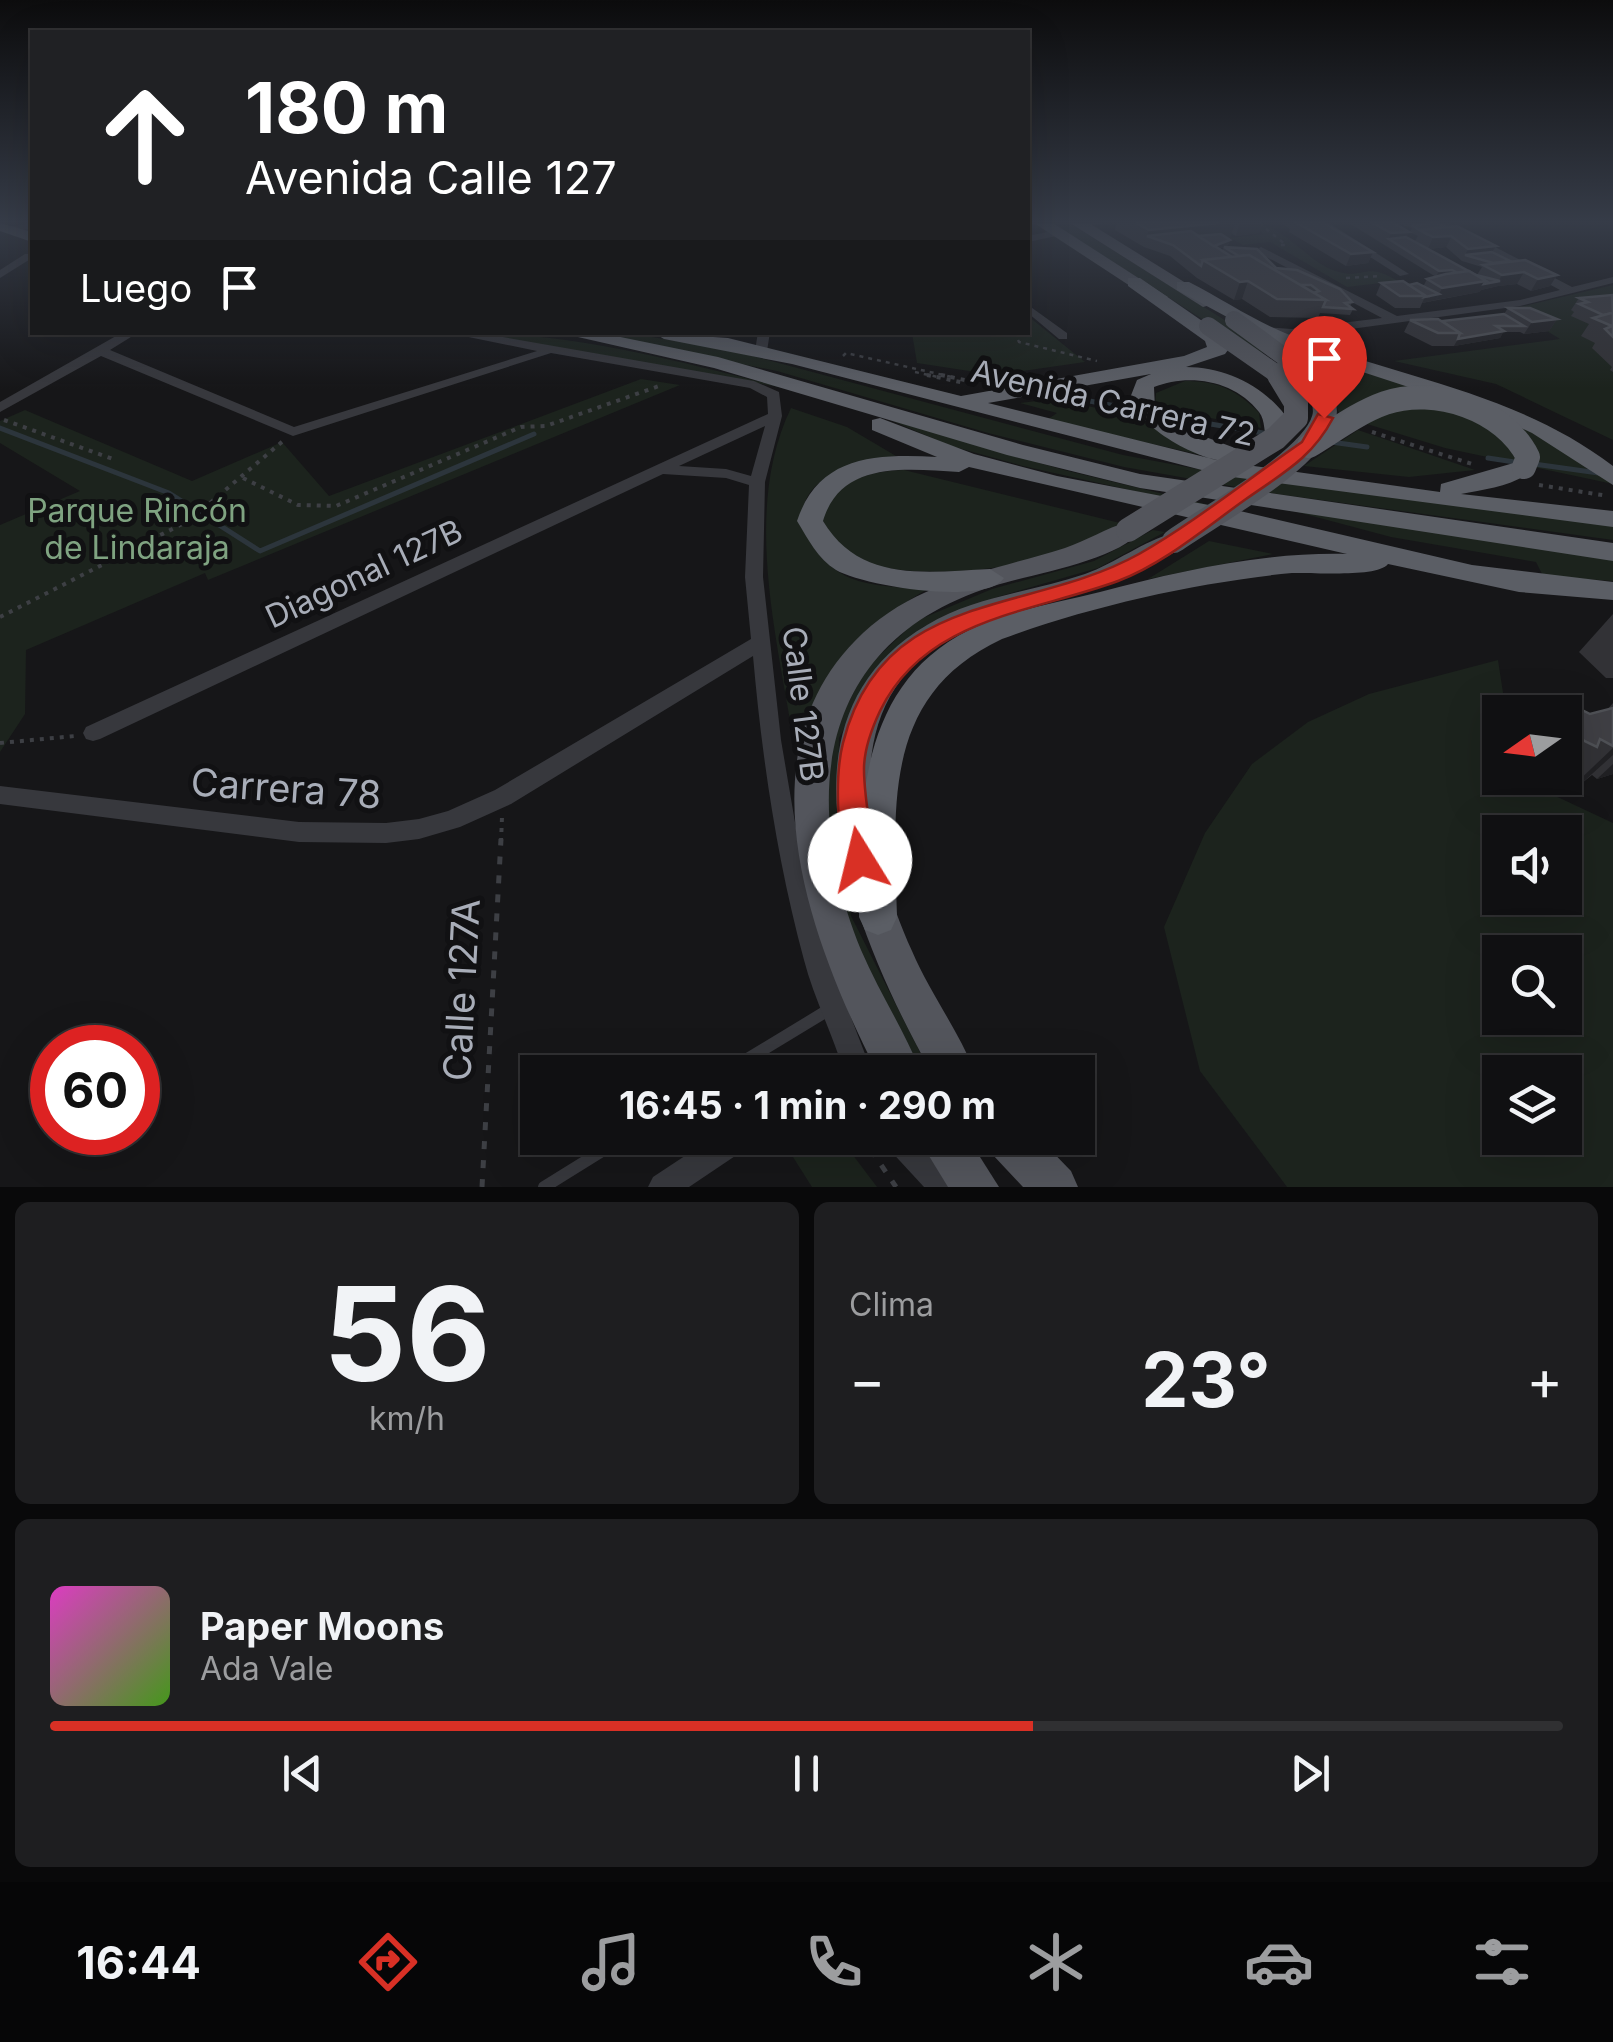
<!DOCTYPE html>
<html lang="es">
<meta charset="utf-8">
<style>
body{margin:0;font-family:Inter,sans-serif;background:#1e1e20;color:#f1f3f6;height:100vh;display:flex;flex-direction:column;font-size:38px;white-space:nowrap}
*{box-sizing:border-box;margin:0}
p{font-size:32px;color:#9c9d9f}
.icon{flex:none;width:55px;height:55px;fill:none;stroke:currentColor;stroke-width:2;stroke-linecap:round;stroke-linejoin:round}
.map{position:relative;height:1187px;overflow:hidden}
.details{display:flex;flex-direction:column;gap:15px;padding:15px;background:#09090a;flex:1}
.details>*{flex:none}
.banner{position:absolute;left:30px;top:30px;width:1000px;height:305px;border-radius:0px;box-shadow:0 10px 40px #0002,0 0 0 2px #303032;background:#202124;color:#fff;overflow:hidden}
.needle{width:65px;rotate:256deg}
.tools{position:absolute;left:1482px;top:695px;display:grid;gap:20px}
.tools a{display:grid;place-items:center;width:100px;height:100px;border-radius:0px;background:#101012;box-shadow:0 10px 40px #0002,0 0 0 2px #303032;font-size:50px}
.speed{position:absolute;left:30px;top:1025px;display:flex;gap:20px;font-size:50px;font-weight:700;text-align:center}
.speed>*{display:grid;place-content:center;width:130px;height:130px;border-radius:50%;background:#101012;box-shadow:0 10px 40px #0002,0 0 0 2px #303032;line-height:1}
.speed .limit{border:15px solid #d22;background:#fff;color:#111}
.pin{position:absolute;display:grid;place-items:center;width:85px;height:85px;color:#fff;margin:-102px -42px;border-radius:50% 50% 50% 0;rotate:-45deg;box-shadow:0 0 10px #0007}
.pin .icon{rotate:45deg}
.me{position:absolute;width:110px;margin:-55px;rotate:351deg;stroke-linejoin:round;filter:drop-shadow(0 0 8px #0008)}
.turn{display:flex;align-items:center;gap:35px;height:210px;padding:0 50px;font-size:45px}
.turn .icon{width:130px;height:130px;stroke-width:2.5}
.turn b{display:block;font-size:70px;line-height:85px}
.then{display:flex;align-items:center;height:95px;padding:0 50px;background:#0003;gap:20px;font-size:38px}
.big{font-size:75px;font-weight:700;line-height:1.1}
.details .tile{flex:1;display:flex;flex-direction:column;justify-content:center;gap:15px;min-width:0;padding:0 35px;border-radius:15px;background:#1e1e20}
.details .dial{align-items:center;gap:0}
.dial b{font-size:130px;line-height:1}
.song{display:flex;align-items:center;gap:30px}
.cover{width:120px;height:120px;border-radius:15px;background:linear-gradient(135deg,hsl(310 70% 55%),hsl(100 70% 35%))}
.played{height:10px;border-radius:5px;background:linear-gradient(90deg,#d93025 65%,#303032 65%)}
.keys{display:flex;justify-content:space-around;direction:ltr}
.heat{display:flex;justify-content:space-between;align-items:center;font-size:55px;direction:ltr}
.details .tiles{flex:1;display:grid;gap:15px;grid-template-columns:1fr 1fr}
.tile:last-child{grid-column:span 2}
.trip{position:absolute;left:520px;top:1055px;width:575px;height:100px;border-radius:0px;background:#101012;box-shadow:0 10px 40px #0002,0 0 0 2px #303032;font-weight:700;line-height:100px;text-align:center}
.menu{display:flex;height:160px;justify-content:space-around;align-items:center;background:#060607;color:#9c9d9f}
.menu .icon{width:70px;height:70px}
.menu .current{color:#d93025}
.menu b{font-size:45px;color:#f1f3f6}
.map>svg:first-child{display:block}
</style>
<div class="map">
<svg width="1613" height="1187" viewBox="0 0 1613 1187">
<rect width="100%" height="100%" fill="#161618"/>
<g fill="#1c231d" fill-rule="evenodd">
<path d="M1052,223H1069L1273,350L1257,354Z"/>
<path d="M1249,223C1286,223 1305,263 1339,272C1365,279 1365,261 1398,281L1347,287L1270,242L1243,245L1230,238L1264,234Z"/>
<path d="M1613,285V440L1496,384L1394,361L1560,339L1511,309Z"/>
<path d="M1028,316L1085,362L995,375L917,363L912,333L1028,332Z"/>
<path d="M471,333C577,333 682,362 785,388Z"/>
<path d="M587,333H628L730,350L1123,455L1240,477L1613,526V540L1270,493L1124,467L988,433L777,371Z"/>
<path d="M1289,346L1406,385L1415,379C1492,399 1549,419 1613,467V484L1445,448L1341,416L1321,379Z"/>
<path d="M641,379L680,385L208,580L205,573L26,650L25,714L0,752V525L80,491L0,443V421L25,410L192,481L282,442L329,496Z"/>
<path d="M1185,381C1218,381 1237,390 1259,413L1261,428L1155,407L1156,393Z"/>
<path d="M1053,399L1136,416L1210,457L1047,420L1057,413L1020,403Z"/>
<path d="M791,408L847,427L896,456C871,460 845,465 823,480C780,510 813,562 850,578C872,587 902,587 926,590C850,634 829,671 795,751C779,643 741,512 791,408Z"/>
<path d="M890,420L1064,470L1388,548L1023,466L951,446Z"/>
<path d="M1358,430L1475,470L1409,477L1304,466Z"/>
<path d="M904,470L1120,523C1068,568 918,586 854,559C840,554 829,530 821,518C833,482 867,471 904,470Z"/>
<path d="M1286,509L1613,560V581L1543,576L1536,562L1391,537Z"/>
<path d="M1153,530L1165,532L1098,568L997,597L923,627L875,671L839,738L838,818L851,916L930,1072H918L843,917L827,817L831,736L866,668L916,621L992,589L1094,561Z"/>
<path d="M1209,541L1273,554L1148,579Z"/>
<path d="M1498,660L1506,712H1500V778H1517L1613,823V1187H1287L1200,1071L1164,927L1205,833L1252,764L1308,722L1369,694ZM1500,832H1565V898H1500ZM1500,952H1565V1018H1500ZM1500,1072H1565V1138H1500Z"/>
<path d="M826,1138H840L877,1187H812L793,1157Z"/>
</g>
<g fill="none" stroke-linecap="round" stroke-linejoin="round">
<g stroke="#2c353c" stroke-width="5">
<path d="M1069,397L1141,411"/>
<path d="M1158,415L1269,434"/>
<path d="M0,428L169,493L260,551L534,434"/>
<path d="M1331,442L1367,447"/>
<path d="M1488,458L1521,463"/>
<path d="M1534,464L1613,475"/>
</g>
<g stroke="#3d3f44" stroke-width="2.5" stroke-dasharray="4 5" stroke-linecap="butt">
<path d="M1259,223L1286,245H1280"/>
<path d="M1346,278L1382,276"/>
<path d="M1014,332L1019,342L1097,361"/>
<path d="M843,356L846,353L952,377"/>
<path d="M915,372L938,377"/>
</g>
<g stroke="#3d3f44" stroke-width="4" stroke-dasharray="4 6" stroke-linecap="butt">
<path d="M927,375L965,383"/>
<path d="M941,375L974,382"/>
<path d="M4,420L113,459"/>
<path d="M1372,432L1472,464"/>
<path d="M243,478L298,505L336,506L521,427L546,426L659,386"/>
<path d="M1539,485L1608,496"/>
<path d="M0,617L190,520L283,441"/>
<path d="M0,743L75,736"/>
<path d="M501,842L502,817"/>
</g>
<g stroke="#3d3f44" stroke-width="5" stroke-dasharray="8 11" stroke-linecap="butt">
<path d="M876,1150L873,1153L896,1187"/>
<path d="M482,1187L501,839"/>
</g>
<g stroke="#37383d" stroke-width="12">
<path d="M726,1072L830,1009"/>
<path d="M544,1187L623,1138"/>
</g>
<g fill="#37383d" fill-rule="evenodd">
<path d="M1077,223H1103L1081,228L1077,227Z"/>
<path d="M1317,223H1329L1409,274L1400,276Z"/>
<path d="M1436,223H1449L1572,287L1613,277V283L1520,306L1292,337L1264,335L1258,331L1264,327L1292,329L1382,318L1257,252L1256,250L1261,247L1397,316L1520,300L1560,290Z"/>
<path d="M1057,230L1061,231V235L1028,242V236Z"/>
<path d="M25,254H32V258L0,278V270Z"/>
<path d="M1028,305L1067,333V339H1059L1028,313Z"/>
<path d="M123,332H139L110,350L294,427L537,351L444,332H474L754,381L779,392L782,416L765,482L763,577L781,740L797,834L830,963L872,1072H820L824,1062L838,1054C827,1023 812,991 804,960C777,860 762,758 753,656L511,804L460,827L419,839L386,843L299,842L0,804V786L299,822L386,823L419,819L448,811L495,790L751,639L745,577L749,485L726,478L663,474L100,739L93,741L86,739L83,733L86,727L768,414L767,397L750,388L551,353L293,436L101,356L0,412V402ZM765,426L751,476L726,469L679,466Z"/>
<path d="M758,332H770L767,351L761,355L755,351Z"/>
<path d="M712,1138H751L747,1148L689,1187H648L653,1177Z"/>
<path d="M884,1138H917L954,1177L959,1187H924L888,1148Z"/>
</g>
<path fill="#37383d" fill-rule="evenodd" d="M32,223V229L9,231L3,228Z"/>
<g fill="#53555c" fill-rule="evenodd">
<path d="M1034,223H1053L1168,297L1153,301Z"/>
<path d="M1070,223H1089L1218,303L1203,307Z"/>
<path d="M1128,522L1141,530C1119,561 1030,574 994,586C818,640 799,797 861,950C879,992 904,1030 921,1072H877C812,944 736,751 863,633C919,581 995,570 1065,548C1086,541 1106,528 1128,522Z"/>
<path d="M1174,533L1183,535L1187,541L1183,547C1108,595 1039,596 964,631C831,692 864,843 912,951C930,993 958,1030 975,1072H931C861,945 760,723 927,625C975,596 1033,592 1085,574C1116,563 1143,541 1174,533Z"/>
<path d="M918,1138H968L999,1187H948Z"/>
<path d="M986,1138H1039L1071,1171L1078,1187H1023L992,1154Z"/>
</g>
<g fill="#5b5e65" fill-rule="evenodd">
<path d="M0,223L32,232V242L0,231Z"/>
<path d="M1128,278H1140L1221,334L1228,350L1225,354L1186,367C1224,367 1261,384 1285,415L1284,443H1268C1263,433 1266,421 1259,412C1235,380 1188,373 1154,387L1155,409L1179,427L1243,451V461C1210,469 1140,430 1130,398L1137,380L1151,374L988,403L1225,462L1440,492L1441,484L1524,460L1536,467C1517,486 1486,489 1461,494L1613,511V527L1225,476L792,364L664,339L654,333L728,338L961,396L1184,356L1207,347L1205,341L1128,286Z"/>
<path d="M1177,282H1189C1224,300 1256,322 1292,336C1401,378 1518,393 1613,466V485L1532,433L1491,414L1277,344L1177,290Z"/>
<path d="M556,332H596L718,357L1023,445L1140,474L1613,543V561L1140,488L1007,455L714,368Z"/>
<path d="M880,418L974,454L1057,476L1240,511L1472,565L1613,582V600L1519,592L1388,564C1377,578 1313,572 1292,573C1199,582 1090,606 1002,639C882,695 894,806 897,917L891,930L878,935L865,930L859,917C859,810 857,686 969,630C1009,610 1056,603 1100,592C1180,571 1263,552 1347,554L969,467L959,472C907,469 841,460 823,521C860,583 926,572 990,569L1004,578C986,606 863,586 836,570C818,559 808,539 797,521C819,455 876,454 937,457L872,430V420Z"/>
</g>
<g stroke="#53555c" stroke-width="18">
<path d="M1234,320L1312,377"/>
<path d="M1208,326L1281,377"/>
</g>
<g stroke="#53555c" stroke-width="24">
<path d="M1128,530L1276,438L1296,418V403L1279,375"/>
<path d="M1174,541C1211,515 1313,460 1324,418C1328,403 1318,388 1311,375"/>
</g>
<path stroke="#5b5e65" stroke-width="24" d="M1309,446C1334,431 1357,413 1385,403C1435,386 1504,409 1528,457L1524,467"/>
</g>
<g fill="#323236">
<path d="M1116,223H1262L1259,233L1236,236L1231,233L1230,238H1228L1230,240L1228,245L1219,249L1222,251L1224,247L1276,268L1352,302L1350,307L1353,309L1350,315L1320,313L1318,318L1270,317L1242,299L1234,300L1197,278L1170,256L1144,247L1115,230Z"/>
<path d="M1282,223H1324L1373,252L1368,263L1346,266L1289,232L1290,229Z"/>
<path d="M1349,223H1394L1406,237L1477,275L1482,267L1462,261L1446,247L1428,249L1415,241L1418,236L1410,232L1412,228L1396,223H1437L1496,246L1492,252L1510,261L1557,275L1550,286L1531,291L1517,284L1498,286L1481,290L1479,292L1422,303L1420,308H1395L1376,295L1381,283L1423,287L1427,279L1436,277Z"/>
<path d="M1613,295V372L1610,370L1612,367L1592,348L1595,343L1581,336L1589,324L1571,316L1574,312L1571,310L1579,298Z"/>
<path d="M1508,308L1557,319L1549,331L1524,334L1520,332H1503L1500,338L1454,346H1432L1404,332L1410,320L1442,321L1504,314Z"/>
<path d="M1613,614V678H1606L1579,652Z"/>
<path d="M1613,703V774L1597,779L1592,775L1582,783L1574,785L1563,780L1557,785L1542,778H1565V728L1582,710L1590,714L1606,711Z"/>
</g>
<g fill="#212124">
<path d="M1219,223H1235L1230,238L1204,241L1147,236L1149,230Z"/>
<path d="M1262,223L1259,233L1236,236L1239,225Z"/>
<path d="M1409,232L1404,243L1389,239L1386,245L1391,233Z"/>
<path d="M1454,232L1446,247L1428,249L1433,237Z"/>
<path d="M1230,240L1228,245L1212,252L1213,246Z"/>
<path d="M1496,246L1489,257L1465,255L1462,261L1468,249Z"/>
<path d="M1373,252L1368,263L1346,266L1351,254Z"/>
<path d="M1452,270L1449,275L1436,277L1439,271Z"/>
<path d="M1524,272L1517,284L1498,286L1481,290L1479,292L1436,300L1442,288L1486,281L1498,282L1502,275Z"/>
<path d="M1557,275L1550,286L1531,291L1538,279Z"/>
<path d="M1248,281L1242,299L1234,300L1240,282Z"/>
<path d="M1439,294L1436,300L1422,303L1425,297Z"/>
<path d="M1557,319L1549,331L1524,334L1532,322Z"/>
<path d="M1504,331L1500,338L1454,346L1458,339Z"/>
<path d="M1613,748V755L1582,783L1574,785Z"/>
<path d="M1613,764V774L1597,779Z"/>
</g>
<g fill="#3f3f44" stroke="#4f5156" stroke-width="2.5">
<path d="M1136,223H1219L1149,230Z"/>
<path d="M1297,223H1324L1373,252L1351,254Z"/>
<path d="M1373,223H1394L1409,232L1391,233Z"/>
<path d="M1431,223H1437L1446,227L1420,230L1428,235L1413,226Z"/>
<path d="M1457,226L1496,246L1468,249L1451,236L1433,237L1420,230Z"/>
<path d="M1191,231L1232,257L1203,260L1201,266L1173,245L1147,236Z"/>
<path d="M1221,234L1230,240L1214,246L1198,236Z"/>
<path d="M1406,237L1476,275L1500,281L1484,284L1486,281L1469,271L1458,273L1452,270L1439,271L1389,239Z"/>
<path d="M1224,247L1257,249L1276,268L1297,270L1340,289L1352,302L1345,303L1353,309L1323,307L1326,300L1313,293L1319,291L1311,285H1300L1249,255L1239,256Z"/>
<path d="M1492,252L1510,261L1493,263L1465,255Z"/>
<path d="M1249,255L1326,300L1277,299L1248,281L1240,282L1203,260Z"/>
<path d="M1525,260L1557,275L1538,279L1524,272L1502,275L1483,265Z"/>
<path d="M1469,271L1486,281L1442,288L1427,279L1446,274Z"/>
<path d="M1403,281L1426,296H1400L1381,283Z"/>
<path d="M1417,283L1439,294L1425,297L1426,296L1409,285Z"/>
<path d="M1612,295L1613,313L1603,315L1579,304L1588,302L1579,298Z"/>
<path d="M1508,308H1530L1557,319L1532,322Z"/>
<path d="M1611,313L1613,314V337L1605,329L1612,326L1593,318Z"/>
<path d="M1504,314L1524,326H1496L1504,331L1458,339L1460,333L1442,321Z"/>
<path d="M1438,319L1460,333H1438L1410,320Z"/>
<path d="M1613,708V746L1600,739L1597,747L1572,735L1582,710L1590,714Z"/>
</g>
<linearGradient id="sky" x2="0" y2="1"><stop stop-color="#0c0c0d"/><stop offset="0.57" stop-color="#363c48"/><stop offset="1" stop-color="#363c48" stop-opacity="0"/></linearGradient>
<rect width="1613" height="389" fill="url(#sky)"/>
<path fill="#d93025" stroke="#8d1f18" stroke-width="2.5" d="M1318,414L1333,418C1312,458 1283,473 1246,499C1205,528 1165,563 1118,581C1031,613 925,618 880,711C872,728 864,750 864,769C864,799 871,830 875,860L871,870L860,874L849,870C836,840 835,774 843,743C882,588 1028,616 1139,554C1195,522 1248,479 1302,442Z"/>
<g text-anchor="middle" stroke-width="10" stroke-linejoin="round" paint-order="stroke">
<g font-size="32" fill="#a8adb8" stroke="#111113">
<text transform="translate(1113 403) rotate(13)" y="11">Avenida Carrera 72</text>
<text transform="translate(364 574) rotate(-25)" y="11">Diagonal 127B</text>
<text transform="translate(803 704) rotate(83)" y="11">Calle 127B</text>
</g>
<g font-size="32" fill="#7fa381" stroke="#111113">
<text x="137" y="522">Parque Rincón<tspan x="137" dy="37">de Lindaraja</tspan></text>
</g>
<g font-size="38" fill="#a8adb8" stroke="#111113">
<text transform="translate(286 789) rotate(4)" y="13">Carrera 78</text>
<text transform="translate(462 990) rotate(-87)" y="13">Calle 127A</text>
</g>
</g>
</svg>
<div class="tools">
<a><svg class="needle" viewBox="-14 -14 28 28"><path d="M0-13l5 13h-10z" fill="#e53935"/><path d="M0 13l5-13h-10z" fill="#9c9d9f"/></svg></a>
<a><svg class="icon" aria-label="sound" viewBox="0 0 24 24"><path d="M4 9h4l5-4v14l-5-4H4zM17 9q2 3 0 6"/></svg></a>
<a><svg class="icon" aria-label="search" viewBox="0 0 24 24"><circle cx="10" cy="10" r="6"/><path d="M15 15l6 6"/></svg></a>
<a><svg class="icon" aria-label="layers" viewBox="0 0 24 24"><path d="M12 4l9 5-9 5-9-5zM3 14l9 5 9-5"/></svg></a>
</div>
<div class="speed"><div class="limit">60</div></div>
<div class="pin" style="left:1324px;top:418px;background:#d93025"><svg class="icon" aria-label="arrive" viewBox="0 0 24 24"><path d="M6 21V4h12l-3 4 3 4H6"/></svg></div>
<svg class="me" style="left:860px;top:860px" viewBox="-20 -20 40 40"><circle r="19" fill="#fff"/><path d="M0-13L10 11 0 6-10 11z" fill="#d93025"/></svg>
<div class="trip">16:45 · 1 min · 290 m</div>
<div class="banner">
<div class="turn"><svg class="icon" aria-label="ahead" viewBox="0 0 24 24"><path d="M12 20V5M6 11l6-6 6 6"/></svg><div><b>180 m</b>Avenida Calle 127</div></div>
<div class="then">Luego<svg class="icon" aria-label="arrive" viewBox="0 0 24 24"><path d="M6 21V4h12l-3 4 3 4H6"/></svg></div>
</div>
</div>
<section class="details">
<div class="tiles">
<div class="tile dial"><b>56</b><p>km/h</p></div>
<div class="tile"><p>Clima</p>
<div class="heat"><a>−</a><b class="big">23°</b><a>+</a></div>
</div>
<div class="tile">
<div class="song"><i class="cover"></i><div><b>Paper Moons</b><p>Ada Vale</p></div></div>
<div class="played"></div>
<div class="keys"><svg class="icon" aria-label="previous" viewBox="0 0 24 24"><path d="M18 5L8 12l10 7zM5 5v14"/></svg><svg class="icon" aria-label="pause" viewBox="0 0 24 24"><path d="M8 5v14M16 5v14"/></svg><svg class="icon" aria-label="next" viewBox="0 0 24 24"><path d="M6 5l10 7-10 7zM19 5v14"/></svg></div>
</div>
</div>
</section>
<nav class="menu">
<b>16:44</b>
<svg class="icon current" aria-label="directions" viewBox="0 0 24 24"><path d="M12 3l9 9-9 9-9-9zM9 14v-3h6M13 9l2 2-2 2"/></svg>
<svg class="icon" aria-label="music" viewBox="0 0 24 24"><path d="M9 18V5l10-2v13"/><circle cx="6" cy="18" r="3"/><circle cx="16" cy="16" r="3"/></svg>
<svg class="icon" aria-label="phone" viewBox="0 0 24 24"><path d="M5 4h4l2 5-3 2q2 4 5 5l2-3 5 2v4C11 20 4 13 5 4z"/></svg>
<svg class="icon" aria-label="climate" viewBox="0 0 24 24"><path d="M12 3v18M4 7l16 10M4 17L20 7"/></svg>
<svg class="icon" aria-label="car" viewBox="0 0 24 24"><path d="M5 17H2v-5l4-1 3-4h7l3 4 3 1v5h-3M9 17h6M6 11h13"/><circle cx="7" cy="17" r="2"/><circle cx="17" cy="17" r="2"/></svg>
<svg class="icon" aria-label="filters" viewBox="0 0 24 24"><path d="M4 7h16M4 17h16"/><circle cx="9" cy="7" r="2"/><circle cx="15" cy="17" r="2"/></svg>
</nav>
